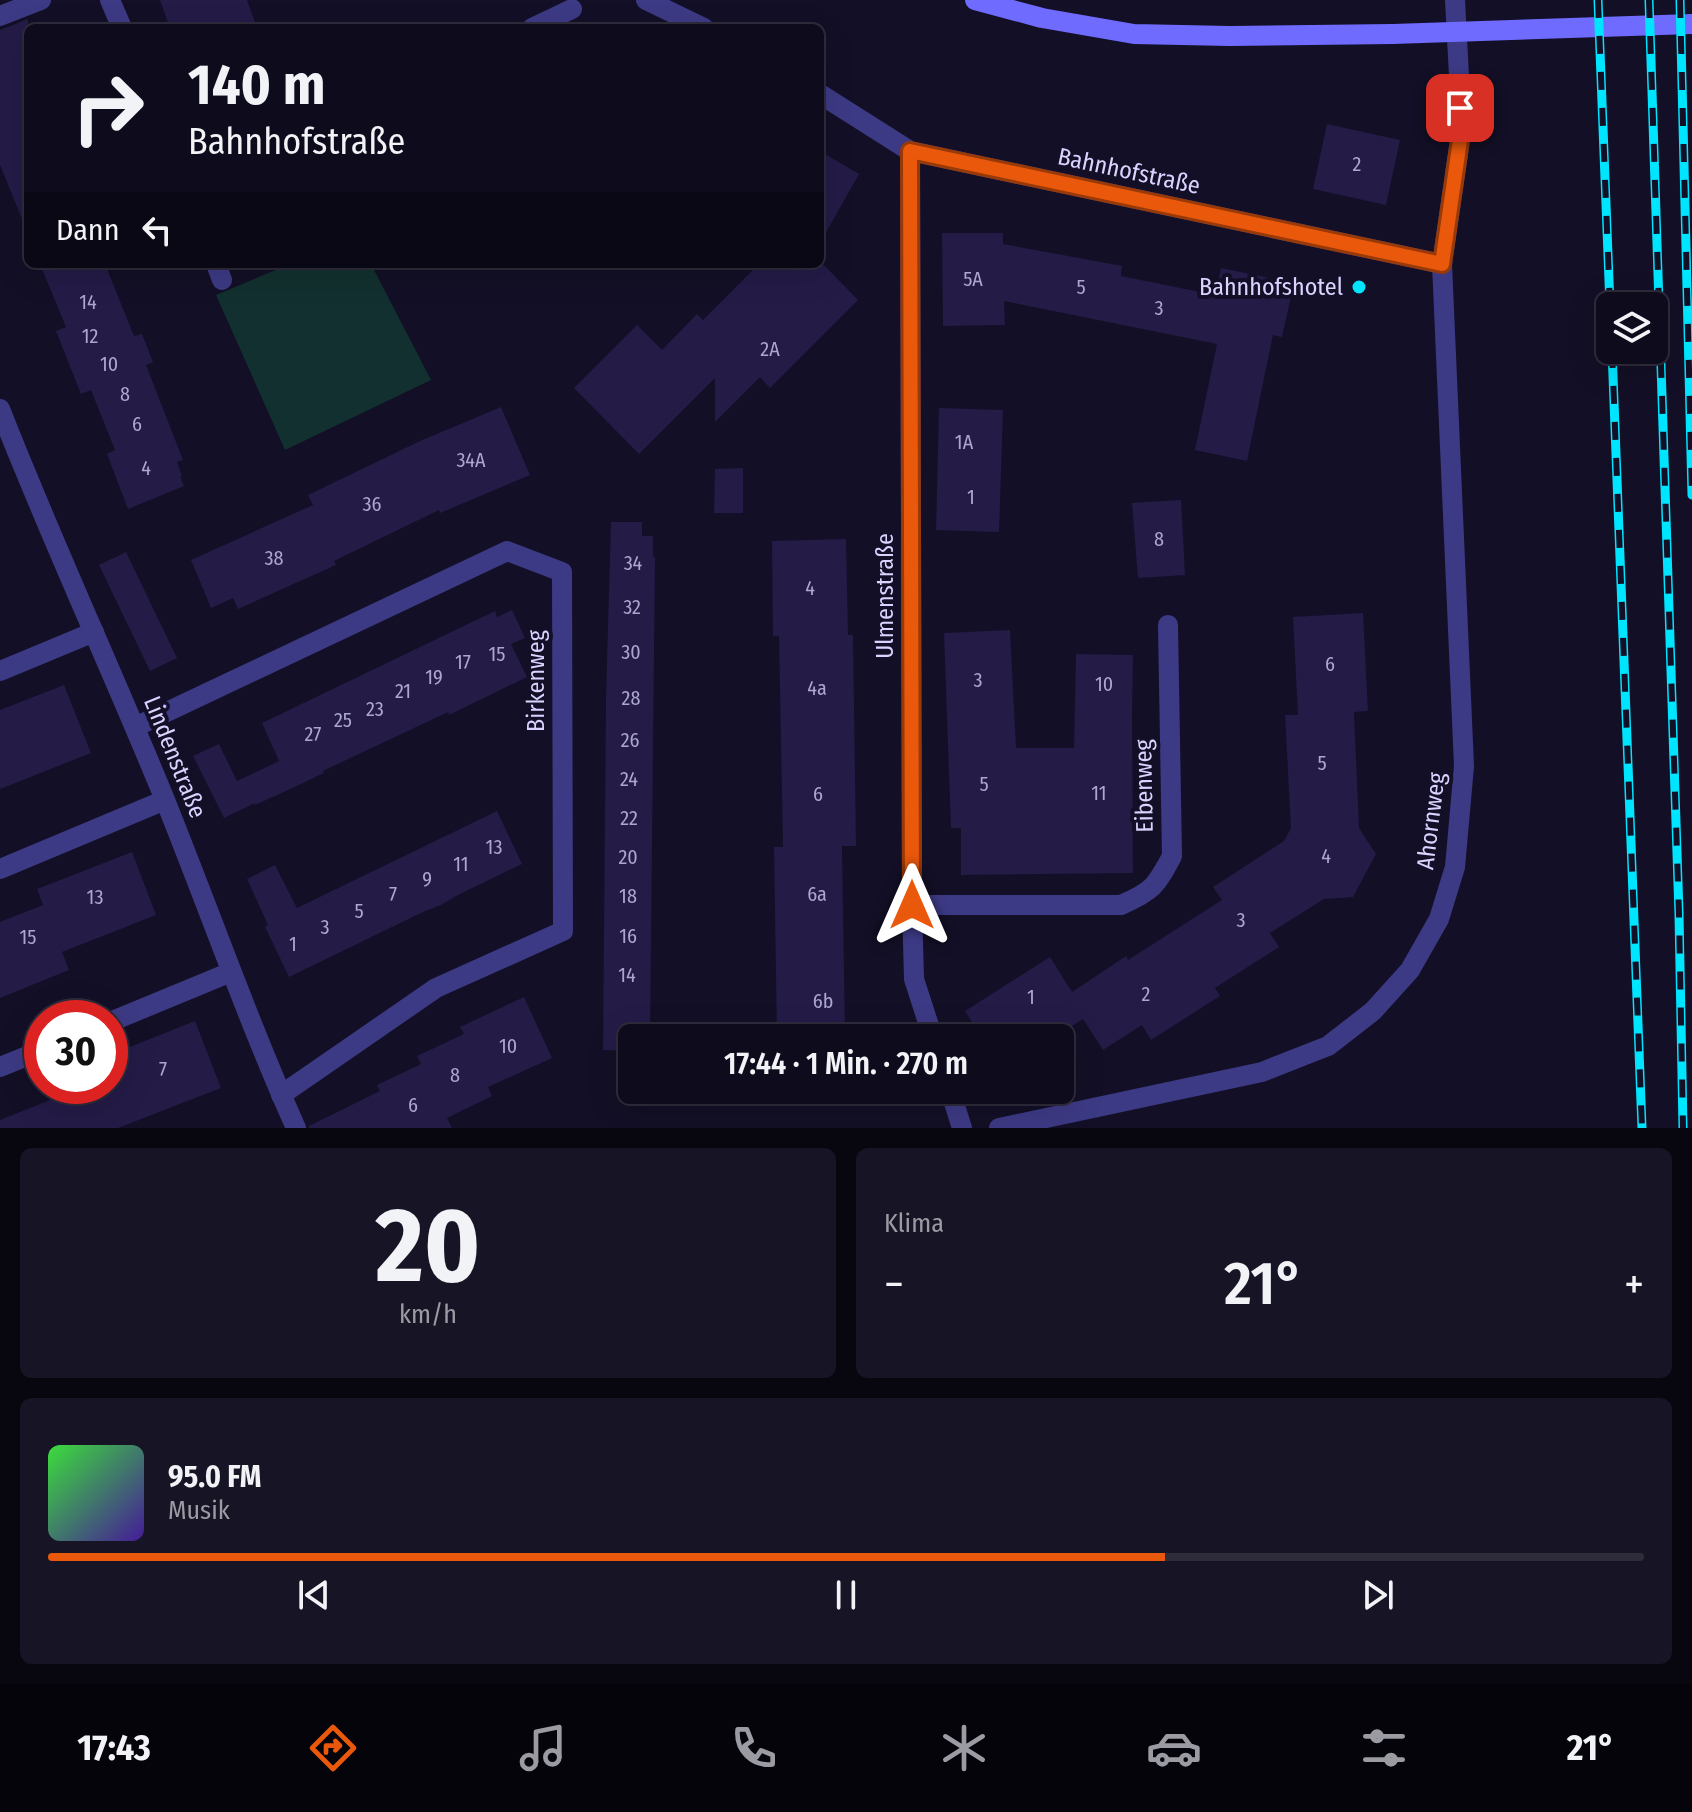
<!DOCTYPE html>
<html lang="de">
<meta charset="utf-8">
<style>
body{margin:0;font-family:"Fira Sans Condensed",sans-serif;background:#171425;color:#f1f3f6;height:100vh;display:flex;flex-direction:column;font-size:30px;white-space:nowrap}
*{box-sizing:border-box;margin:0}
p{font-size:26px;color:#9b9ba3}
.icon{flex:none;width:44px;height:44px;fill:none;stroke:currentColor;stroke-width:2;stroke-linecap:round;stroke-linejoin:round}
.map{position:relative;height:1128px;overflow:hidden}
.drawer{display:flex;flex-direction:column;gap:20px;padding:20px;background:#08060f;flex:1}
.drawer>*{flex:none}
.hud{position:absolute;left:24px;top:24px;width:800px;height:244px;border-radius:12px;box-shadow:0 8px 32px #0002,0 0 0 2px #2e2b3b;background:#0e0b1c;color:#f1f3f6;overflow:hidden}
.buttons{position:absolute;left:1596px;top:292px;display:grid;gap:16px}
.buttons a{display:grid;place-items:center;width:72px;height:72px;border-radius:12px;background:#0e0b1c;box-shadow:0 8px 32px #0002,0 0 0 2px #2e2b3b;font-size:40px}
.speed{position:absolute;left:24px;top:1000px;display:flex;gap:16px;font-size:40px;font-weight:700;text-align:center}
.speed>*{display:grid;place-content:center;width:104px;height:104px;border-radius:50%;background:#0e0b1c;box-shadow:0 8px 32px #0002,0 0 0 2px #2e2b3b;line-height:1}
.speed .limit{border:12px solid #d22;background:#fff;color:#111}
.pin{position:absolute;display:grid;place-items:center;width:68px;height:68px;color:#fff;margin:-34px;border-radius:16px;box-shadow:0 4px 12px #0006}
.me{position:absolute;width:88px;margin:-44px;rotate:0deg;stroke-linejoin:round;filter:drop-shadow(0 0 6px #0008)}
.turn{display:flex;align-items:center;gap:28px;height:168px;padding:0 32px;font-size:36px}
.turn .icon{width:104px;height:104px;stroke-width:2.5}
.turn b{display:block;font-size:56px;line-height:68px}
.then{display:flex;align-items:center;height:76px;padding:0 32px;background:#0003;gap:16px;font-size:30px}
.big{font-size:60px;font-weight:600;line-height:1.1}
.drawer .tile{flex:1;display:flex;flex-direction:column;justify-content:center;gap:12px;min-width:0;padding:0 28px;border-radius:12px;background:#171425}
.drawer .dial{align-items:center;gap:0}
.dial b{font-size:104px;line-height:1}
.song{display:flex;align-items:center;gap:24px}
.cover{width:96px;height:96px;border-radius:12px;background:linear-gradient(135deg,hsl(120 70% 55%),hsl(260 70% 35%))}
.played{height:8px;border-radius:4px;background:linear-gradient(90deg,#ea580c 70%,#2e2b3b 70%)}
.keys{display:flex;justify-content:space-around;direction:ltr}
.heat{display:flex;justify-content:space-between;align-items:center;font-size:44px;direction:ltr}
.drawer .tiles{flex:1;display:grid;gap:20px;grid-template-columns:1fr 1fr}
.tile:last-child{grid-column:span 2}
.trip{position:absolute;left:618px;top:1024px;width:456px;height:80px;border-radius:12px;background:#0e0b1c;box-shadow:0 8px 32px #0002,0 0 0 2px #2e2b3b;font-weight:600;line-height:80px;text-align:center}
.tab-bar{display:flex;height:128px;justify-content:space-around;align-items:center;background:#06040b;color:#9b9ba3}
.tab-bar .icon{width:56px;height:56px}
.tab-bar .selected{color:#ea580c}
.tab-bar b{font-size:36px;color:#f1f3f6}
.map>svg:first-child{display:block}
</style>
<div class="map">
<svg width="1692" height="1128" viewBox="0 0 1692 1128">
<rect width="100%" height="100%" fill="#130f26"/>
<path fill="#12302f" d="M290,264H371L431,380L285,450L216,295Z"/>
<g fill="#241b47">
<path d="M160,0H247L257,28H170Z"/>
<path d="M28,19V231H27L0,165V30Z"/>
<path d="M1327,124L1400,140L1386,205L1313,189Z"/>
<path d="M820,151L859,174L820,243Z"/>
<path d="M942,233H1003V244L1122,266L1121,276L1215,295L1221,268L1294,283L1282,337L1273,335L1247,461L1195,450L1217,344L1004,301L1005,325L943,326Z"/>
<path d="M40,264H105L134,336L142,334L153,362L146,365L183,460L177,462L182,476L180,477L184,486L128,509L107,454L115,450L91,390L81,394L56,331L66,327Z"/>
<path d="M759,264H823L858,300L770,388L760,377L715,422V378L639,454L574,388L637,325L662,350L697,314L703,320Z"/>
<path d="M501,407L530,475L440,513L439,510L334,561L336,565L238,609L233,598L211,608L191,560L313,505L308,495L420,441Z"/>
<path d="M939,408L1003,410L999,532L936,530Z"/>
<path d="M743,468V513H714L715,469Z"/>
<path d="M1181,500L1185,575L1138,578L1132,503Z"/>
<path d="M611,522H642V536H653V557H655L650,1038H632V1051L603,1050L606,698Z"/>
<path d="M846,539L848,635H853L856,846H842L845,1038H777L774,847H783L779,636H773L772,541Z"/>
<path d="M126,552L177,658L150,671L99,565Z"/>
<path d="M512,610L525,638L511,644L527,677L449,715L448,712L323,771L324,773L286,791L255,805V803L224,818L193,756L219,744L237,781L279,761L262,723L495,611L497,617Z"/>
<path d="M1363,613L1368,711L1354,712L1359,828L1376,854L1353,897L1324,899L1270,933L1279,947L1215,988L1220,996L1151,1040L1142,1025L1103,1050L1083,1019L1053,1038H982L965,1011L1050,957L1072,992L1126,956L1128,960L1222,900L1213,887L1284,841L1291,828L1285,715H1298L1293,617Z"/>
<path d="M1010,630L1016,748H1074L1076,654L1133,655L1132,714L1133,873L961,875V828H951L944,633Z"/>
<path d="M64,685L91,753L0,789V710Z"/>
<path d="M497,811L522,864L456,896L441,905L425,911L289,977L265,927L268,925L247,879L275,865L297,908Z"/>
<path d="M132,852L156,915L62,952L69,970L0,998V922L43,905L37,889Z"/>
<path d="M524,997L552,1058L488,1087L492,1096L447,1118L452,1128H309V1126L380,1091L377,1085L421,1064L417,1056L464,1034L460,1027Z"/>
<path d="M195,1021L221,1088L118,1128H0V1120L85,1086H110V1055Z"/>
</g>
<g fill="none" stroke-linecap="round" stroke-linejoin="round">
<g stroke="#3d3a85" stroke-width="20">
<path d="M532,28L572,9"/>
<path d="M0,671L94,632"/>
<path d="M0,869L165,800"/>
<path d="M110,1022L231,972"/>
<path d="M0,1067L42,1050"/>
</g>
<g stroke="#3d3a85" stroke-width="20">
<path d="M110,0L122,28"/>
<path d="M646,0L704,28"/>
<path d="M0,16L41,0"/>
<path d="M820,94L910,151L1442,264"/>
<path d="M910,151L912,905L914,979L933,1038"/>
<path d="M216,264L222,280"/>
<path d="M0,409C51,539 110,666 163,795C208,906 247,1019 296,1128"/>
<path d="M135,727L507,551L562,572L563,931L436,988L281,1095"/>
<path d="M912,905H1121C1153,891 1156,886 1172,856L1168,625"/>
<path d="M950,1090L962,1128"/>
<path d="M999,1128L1262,1072L1328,1046L1373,1011L1410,970L1439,919L1455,867L1464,766L1442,264L1460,140L1459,76L1455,0"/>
</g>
<path stroke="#6f6bff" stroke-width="20" d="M975,0L1042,18L1134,34L1229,36L1393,34L1692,24"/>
<defs>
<g id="rail">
<path d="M1598,0L1610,306"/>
<path d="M1649,0L1679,914L1683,1128"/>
<path d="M1680,0L1692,495"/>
<path d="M1612,350L1642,1128"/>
</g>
</defs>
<use href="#rail" stroke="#00e5ff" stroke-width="9"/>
<use href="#rail" stroke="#130f26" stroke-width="6" stroke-dasharray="18" stroke-linecap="butt"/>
</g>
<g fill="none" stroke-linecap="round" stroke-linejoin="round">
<defs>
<path id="route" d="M912,905L910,151L1442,264L1460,140V108"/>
</defs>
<use href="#route" stroke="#983908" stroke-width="20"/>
<use href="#route" stroke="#ea580c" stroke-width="14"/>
</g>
<circle fill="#00e5ff" stroke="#130f26" stroke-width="3" cx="1359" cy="287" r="8"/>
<g text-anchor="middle" stroke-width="8" stroke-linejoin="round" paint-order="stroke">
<g font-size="20" fill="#aca6d1">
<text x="1357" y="171">2</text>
<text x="973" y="286">5A</text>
<text x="1081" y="294">5</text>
<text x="88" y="309">14</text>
<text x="1159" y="315">3</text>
<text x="90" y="343">12</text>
<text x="770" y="356">2A</text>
<text x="109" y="371">10</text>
<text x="125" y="401">8</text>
<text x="137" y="431">6</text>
<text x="964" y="449">1A</text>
<text x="471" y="467">34A</text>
<text x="146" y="475">4</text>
<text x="971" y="504">1</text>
<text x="372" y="511">36</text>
<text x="1159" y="546">8</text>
<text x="274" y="565">38</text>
<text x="633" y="570">34</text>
<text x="810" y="595">4</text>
<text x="632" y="614">32</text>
<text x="631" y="659">30</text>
<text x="497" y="661">15</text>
<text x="463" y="669">17</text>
<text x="1330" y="671">6</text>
<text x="434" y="684">19</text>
<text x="978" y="687">3</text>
<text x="1104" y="691">10</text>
<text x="817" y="695">4a</text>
<text x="403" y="698">21</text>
<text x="631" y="705">28</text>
<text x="375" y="716">23</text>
<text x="343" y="727">25</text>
<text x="313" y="741">27</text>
<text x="630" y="747">26</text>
<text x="1322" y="770">5</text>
<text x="629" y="786">24</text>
<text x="984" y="791">5</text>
<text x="1099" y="800">11</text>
<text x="818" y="801">6</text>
<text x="629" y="825">22</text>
<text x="494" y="854">13</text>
<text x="1326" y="863">4</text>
<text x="628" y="864">20</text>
<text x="461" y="871">11</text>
<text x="427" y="886">9</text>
<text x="393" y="901">7</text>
<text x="817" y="901">6a</text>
<text x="628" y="903">18</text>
<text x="95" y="904">13</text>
<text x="359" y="918">5</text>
<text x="1241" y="927">3</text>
<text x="325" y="934">3</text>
<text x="628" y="943">16</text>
<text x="28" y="944">15</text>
<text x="293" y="951">1</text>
<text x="627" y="982">14</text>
<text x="1146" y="1001">2</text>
<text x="1031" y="1004">1</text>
<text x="823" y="1008">6b</text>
<text x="508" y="1053">10</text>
<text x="163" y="1076">7</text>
<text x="455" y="1082">8</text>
<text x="413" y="1112">6</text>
</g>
<g font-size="24" fill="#d9d4ff" stroke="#130f26">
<text transform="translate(1129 171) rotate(12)" y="8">Bahnhofstraße</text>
<text transform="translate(885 596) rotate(-90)" y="8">Ulmenstraße</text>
<text transform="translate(536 681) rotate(-90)" y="8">Birkenweg</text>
<text transform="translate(175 757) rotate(68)" y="8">Lindenstraße</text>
<text transform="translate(1144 786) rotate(-91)" y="8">Eibenweg</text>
<text transform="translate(1431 821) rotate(-83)" y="8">Ahornweg</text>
</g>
<g font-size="24" fill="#d9d4ff" stroke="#130f26" text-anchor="end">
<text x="1343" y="295">Bahnhofshotel</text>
</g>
</g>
</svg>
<div class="buttons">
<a><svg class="icon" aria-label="layers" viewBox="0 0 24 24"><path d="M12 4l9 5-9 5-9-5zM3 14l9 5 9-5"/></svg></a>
</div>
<div class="speed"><div class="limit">30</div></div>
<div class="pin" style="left:1460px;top:108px;background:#d93025"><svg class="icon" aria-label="arrive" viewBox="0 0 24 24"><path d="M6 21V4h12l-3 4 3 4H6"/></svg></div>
<svg class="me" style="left:912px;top:905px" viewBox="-20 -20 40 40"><path d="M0-17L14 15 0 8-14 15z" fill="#ea580c" stroke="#fff" stroke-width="4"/></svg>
<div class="trip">17:44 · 1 Min. · 270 m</div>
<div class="hud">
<div class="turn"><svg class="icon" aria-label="right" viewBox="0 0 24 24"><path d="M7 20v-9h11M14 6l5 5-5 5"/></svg><div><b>140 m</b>Bahnhofstraße</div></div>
<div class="then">Dann<svg class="icon" aria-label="left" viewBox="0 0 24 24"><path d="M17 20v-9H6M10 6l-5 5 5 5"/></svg></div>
</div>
</div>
<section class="drawer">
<div class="tiles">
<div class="tile dial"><b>20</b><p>km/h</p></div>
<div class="tile"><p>Klima</p>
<div class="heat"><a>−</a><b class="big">21°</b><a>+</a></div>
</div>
<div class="tile">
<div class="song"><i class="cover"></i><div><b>95.0 FM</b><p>Musik</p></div></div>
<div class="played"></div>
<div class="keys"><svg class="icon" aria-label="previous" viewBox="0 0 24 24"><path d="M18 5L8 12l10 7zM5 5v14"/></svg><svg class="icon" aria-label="pause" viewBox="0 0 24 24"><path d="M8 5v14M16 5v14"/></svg><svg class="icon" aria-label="next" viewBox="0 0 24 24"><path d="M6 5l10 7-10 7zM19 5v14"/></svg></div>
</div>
</div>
</section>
<nav class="tab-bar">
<b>17:43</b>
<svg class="icon selected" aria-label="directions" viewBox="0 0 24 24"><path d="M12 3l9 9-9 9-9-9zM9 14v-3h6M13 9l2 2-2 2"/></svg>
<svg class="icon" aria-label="music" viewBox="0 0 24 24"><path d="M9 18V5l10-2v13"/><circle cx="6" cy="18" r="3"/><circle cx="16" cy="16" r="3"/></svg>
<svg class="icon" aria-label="phone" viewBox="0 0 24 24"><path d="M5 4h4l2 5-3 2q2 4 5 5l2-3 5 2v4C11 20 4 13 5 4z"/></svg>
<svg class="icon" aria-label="climate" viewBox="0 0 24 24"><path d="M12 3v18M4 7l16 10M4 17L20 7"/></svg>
<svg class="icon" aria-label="car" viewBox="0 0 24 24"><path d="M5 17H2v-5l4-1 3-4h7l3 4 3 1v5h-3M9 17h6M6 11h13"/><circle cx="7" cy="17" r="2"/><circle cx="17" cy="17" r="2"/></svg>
<svg class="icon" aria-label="filters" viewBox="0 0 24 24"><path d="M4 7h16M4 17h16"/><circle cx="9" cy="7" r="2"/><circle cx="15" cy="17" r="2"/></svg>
<b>21°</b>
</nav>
